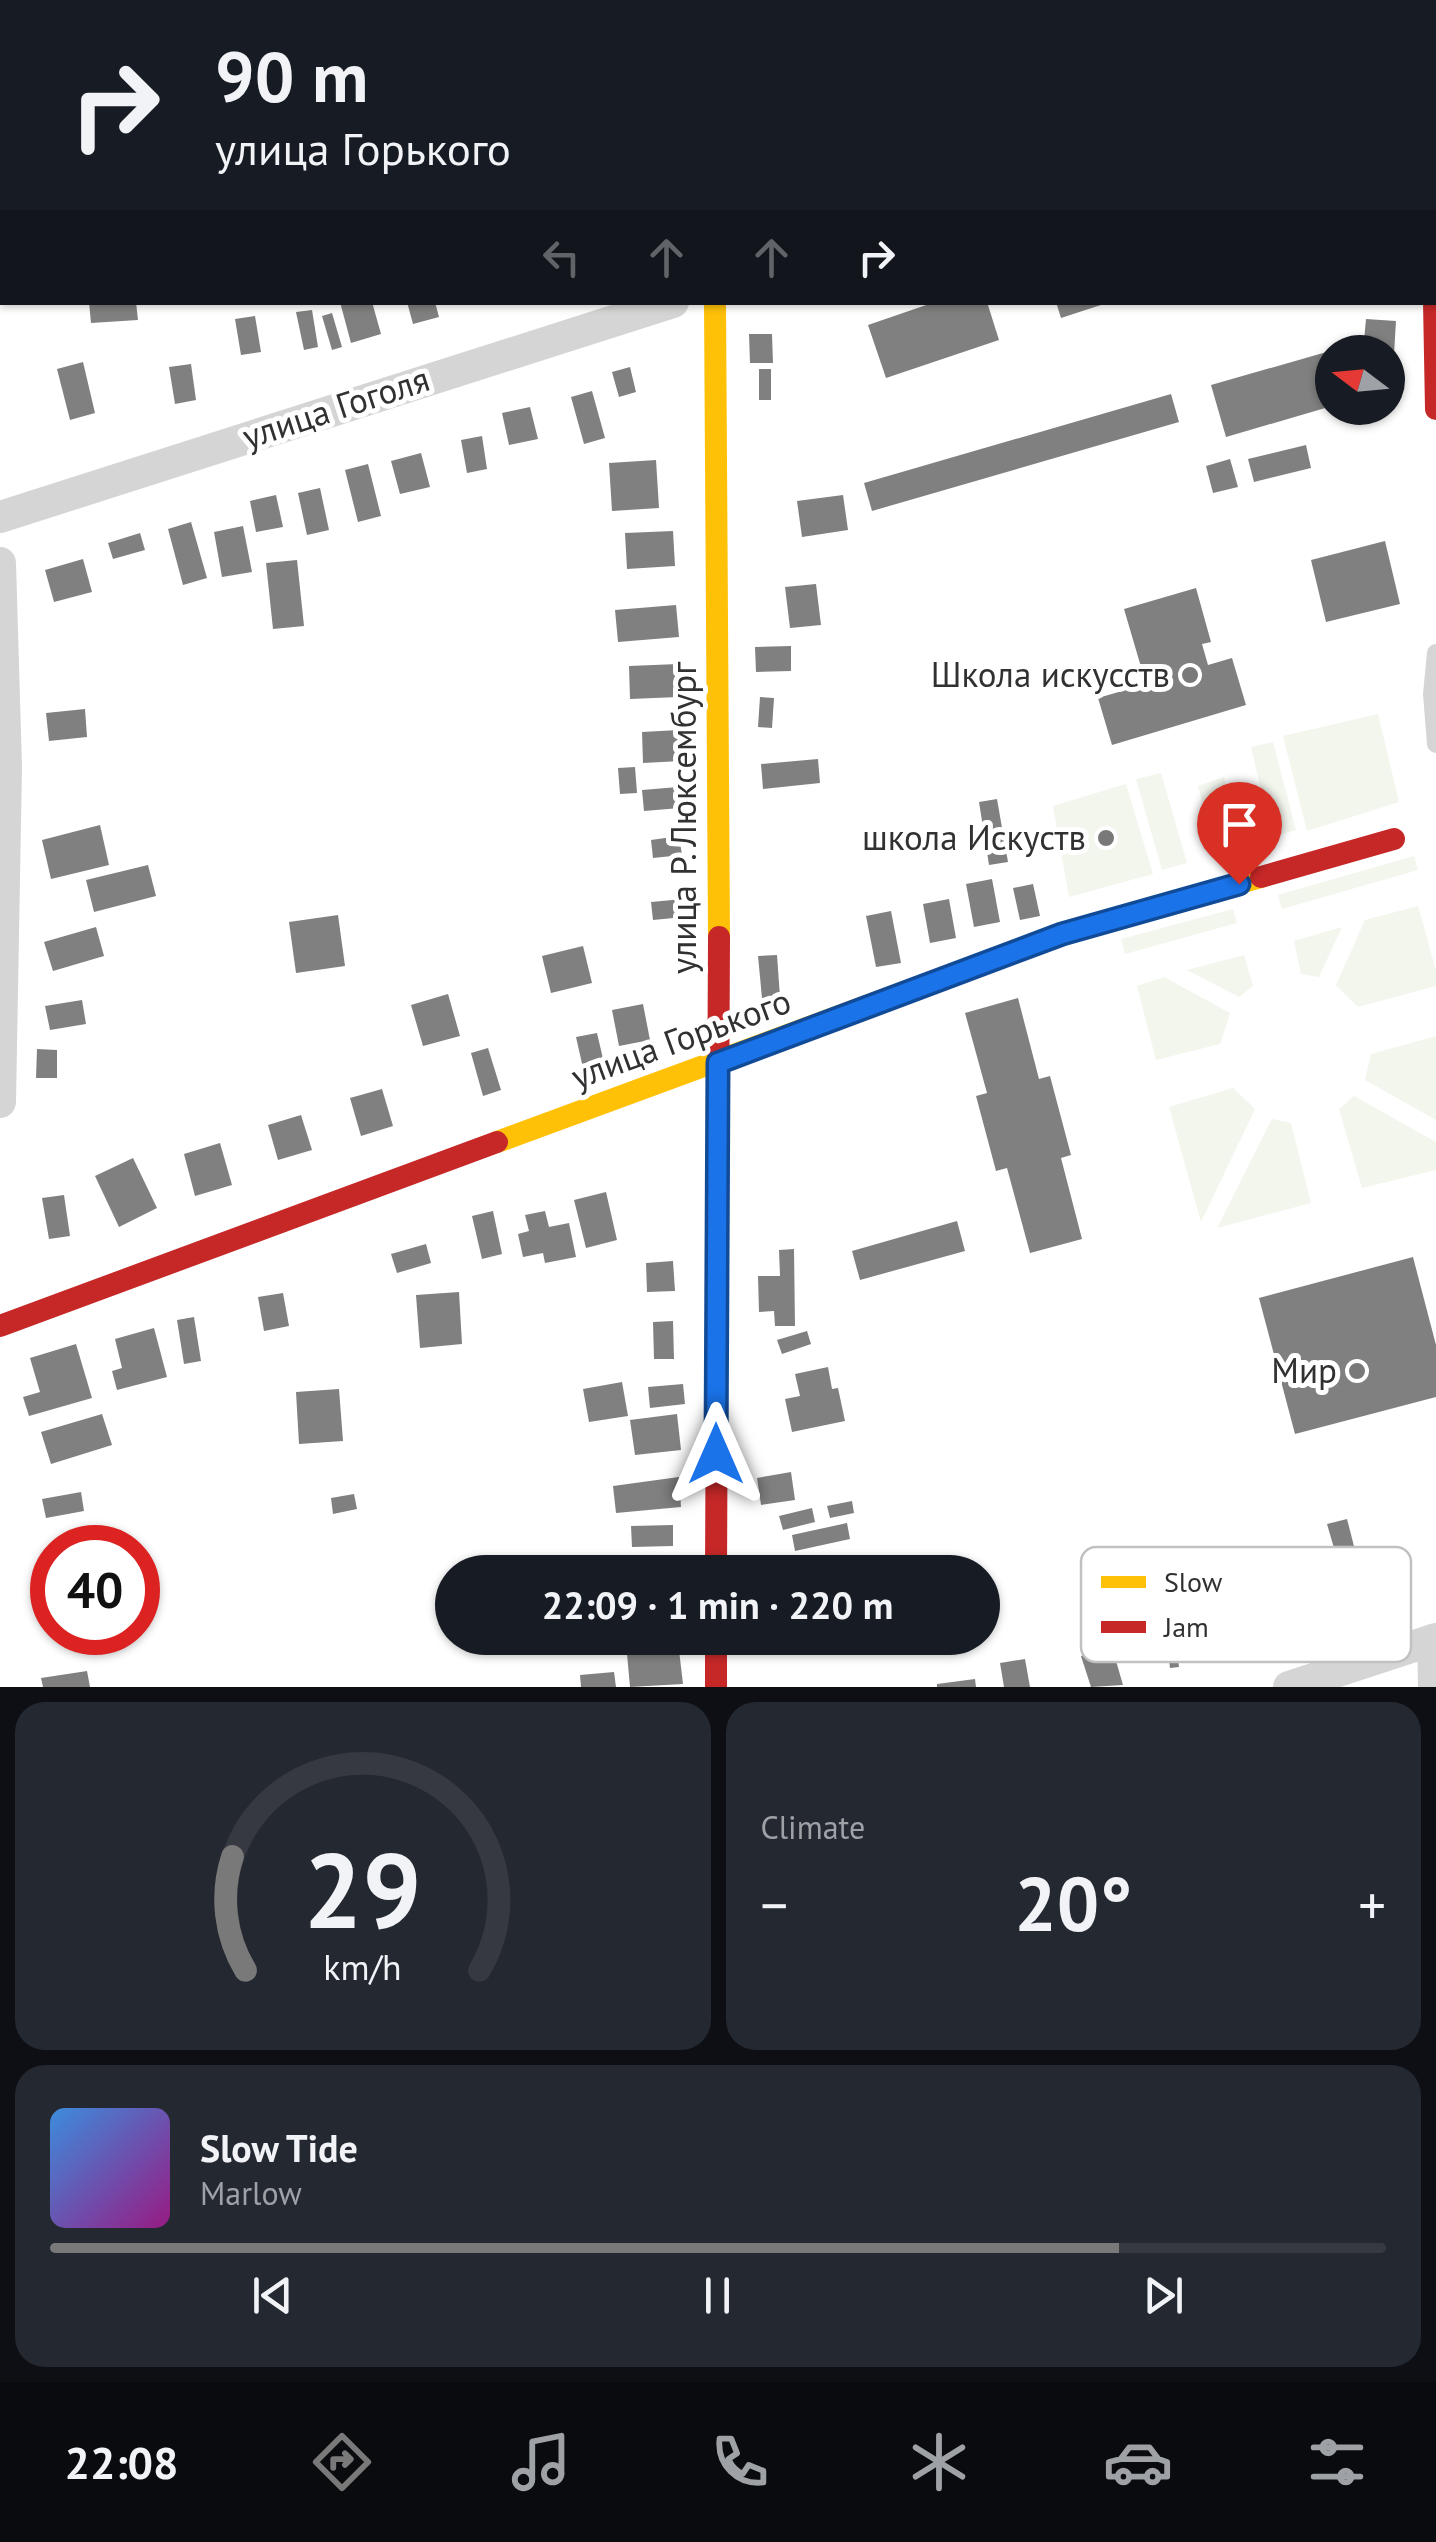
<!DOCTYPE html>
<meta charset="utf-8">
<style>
body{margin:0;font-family:"PT Sans",sans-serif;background:#242831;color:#f1f3f6;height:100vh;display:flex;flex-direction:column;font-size:38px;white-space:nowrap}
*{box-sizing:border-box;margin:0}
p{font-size:32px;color:#9ea1a6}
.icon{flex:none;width:55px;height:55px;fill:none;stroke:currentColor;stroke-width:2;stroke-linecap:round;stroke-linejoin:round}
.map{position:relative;height:1687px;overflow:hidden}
.panel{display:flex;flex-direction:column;gap:15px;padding:15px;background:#0d0f14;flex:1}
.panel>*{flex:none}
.top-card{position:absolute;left:0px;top:0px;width:1438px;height:305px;box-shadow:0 2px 8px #0004;background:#171b24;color:#f1f3f6;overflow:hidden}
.needle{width:65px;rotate:286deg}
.fabs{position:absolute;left:1315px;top:335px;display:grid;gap:20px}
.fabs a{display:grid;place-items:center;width:90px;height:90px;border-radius:50%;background:#171b24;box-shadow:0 2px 8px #0004;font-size:50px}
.speed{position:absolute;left:30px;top:1525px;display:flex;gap:20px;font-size:50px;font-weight:700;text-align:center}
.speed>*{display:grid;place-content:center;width:130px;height:130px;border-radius:50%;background:#171b24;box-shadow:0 2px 8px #0004;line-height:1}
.speed .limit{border:15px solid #d22;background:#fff;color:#111}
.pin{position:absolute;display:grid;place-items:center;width:85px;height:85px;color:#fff;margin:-102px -42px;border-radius:50% 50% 50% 0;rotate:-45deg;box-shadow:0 0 10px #0007}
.pin .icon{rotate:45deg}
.me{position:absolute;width:110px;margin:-55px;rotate:0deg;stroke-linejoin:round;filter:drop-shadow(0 0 8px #0008)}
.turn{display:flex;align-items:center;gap:35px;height:210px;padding:0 50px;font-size:45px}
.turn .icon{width:130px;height:130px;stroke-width:2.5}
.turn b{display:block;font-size:70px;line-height:85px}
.lanes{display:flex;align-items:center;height:95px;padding:0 50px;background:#0003;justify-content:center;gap:50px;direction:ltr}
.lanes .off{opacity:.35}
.big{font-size:75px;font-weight:700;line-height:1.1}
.panel .card{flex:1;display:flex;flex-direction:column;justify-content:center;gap:15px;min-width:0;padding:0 35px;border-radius:30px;background:#242831}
.panel .dial{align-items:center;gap:0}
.dial svg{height:260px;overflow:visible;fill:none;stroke:#363941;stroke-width:7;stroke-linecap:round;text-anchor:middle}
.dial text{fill:#f1f3f6;stroke:none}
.song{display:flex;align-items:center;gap:30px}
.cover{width:120px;height:120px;border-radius:15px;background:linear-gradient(135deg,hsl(210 70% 55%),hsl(310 70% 35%))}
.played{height:10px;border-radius:5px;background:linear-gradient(90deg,#797979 80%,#363941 80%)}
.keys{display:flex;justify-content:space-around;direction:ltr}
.heat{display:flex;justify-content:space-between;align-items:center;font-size:55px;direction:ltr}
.panel .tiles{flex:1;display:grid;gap:15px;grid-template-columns:1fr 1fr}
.card:last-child{grid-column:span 2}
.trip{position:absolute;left:435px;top:1555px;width:565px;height:100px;border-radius:50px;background:#171b24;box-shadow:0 2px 8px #0004;font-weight:700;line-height:100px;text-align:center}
.tab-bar{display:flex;height:160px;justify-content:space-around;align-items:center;background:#090b0e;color:#9ea1a6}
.tab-bar .icon{width:70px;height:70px}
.tab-bar .on{color:#797979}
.tab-bar b{font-size:45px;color:#f1f3f6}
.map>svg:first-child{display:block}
</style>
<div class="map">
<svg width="1436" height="1687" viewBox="0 0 1436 1687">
<rect width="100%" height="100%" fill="#fff"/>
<g fill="#f2f6ed">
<path d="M1378,714L1399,802L1307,831L1283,736Z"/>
<path d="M1273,742L1296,830L1272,837L1251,747Z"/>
<path d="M1161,773L1187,863L1162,870L1136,779Z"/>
<path d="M1224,777L1238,827L1212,838L1198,786Z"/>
<path d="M1126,784L1153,874L1069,897L1053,806Z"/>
<path d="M1414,856L1418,870L1282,909L1278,895Z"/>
<path d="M1418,906L1436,971V986L1358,1007L1336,985L1365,920Z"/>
<path d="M1233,909L1237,923L1125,954L1121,939Z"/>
<path d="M1342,927L1319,977L1301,974L1294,941Z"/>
<path d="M1244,955L1253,986L1239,997L1187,970Z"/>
<path d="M1164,977L1230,1013L1220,1044L1156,1060L1137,986Z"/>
<path d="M1436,1036V1120L1365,1080L1371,1054Z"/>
<path d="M1233,1088L1255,1109L1201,1222L1169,1107Z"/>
<path d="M1354,1096L1436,1142V1170L1362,1188L1339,1109Z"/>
<path d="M1272,1119L1291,1123L1311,1203L1217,1228Z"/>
</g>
<g fill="#808080">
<path d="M89,302H136L138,320L91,323Z"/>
<path d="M340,302H372L381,334L351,343Z"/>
<path d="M407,302H435L439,317L413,324Z"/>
<path d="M935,302H987L999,340L886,378L868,325Z"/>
<path d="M1056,302H1107V303L1061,318Z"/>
<path d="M312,310L318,347L304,350L296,312Z"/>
<path d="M332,313L342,347L332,350L322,316Z"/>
<path d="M255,316L261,352L241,355L235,319Z"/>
<path d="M1366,319L1396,321L1394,354L1363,352Z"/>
<path d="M749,334H772L773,363H750Z"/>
<path d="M1330,351L1332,406L1226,437L1211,385Z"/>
<path d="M83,362L95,413L70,420L57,369Z"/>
<path d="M191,364L196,400L175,404L169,367Z"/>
<path d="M630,367L636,392L619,397L612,372Z"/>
<rect x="759" y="369" width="12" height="31"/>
<path d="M592,391L605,438L584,444L571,397Z"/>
<path d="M1171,394L1179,422L872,511L864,483Z"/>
<path d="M530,407L538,439L509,445L502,413Z"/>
<path d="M482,436L487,469L467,473L461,440Z"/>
<path d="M1306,445L1311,468L1254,482L1248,459Z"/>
<path d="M421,453L430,487L400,494L391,461Z"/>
<path d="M1230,459L1238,487L1213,493L1206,466Z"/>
<path d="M656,460L659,508L612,511L609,463Z"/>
<path d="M368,464L381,516L358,522L345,470Z"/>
<path d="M320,488L329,530L307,535L298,493Z"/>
<path d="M276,495L283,527L256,532L250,501Z"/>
<path d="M843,495L848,530L802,537L797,501Z"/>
<path d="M191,522L207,578L183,585L168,529Z"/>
<path d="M243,526L252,572L222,577L214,532Z"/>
<path d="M673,531L675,566L627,569L625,533Z"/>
<path d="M140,533L145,550L113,559L108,543Z"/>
<path d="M1385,541L1400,604L1326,622L1311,560Z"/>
<path d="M83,559L92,592L54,602L45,570Z"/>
<path d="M297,560L304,626L273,629L266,563Z"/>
<path d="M816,584L821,625L790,628L785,587Z"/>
<path d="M1196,588L1211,642L1202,644L1208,665L1232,658L1246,705L1112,745L1098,698L1146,684L1124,609Z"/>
<path d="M676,605L679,637L618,642L615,610Z"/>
<path d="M791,646V671L756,672L755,647Z"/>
<path d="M678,664L679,697L630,699L629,666Z"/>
<path d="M760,697L774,698L772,728L758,727Z"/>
<path d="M85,709L87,737L49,741L46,713Z"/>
<path d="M679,730L681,761L643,763L642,732Z"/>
<path d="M818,759L820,783L763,789L761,764Z"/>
<path d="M635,767L637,793L620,794L618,768Z"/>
<path d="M678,787L680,808L644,811L642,790Z"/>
<path d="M997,799L1008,862L989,865L979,802Z"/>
<path d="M100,825L109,865L51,879L42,840Z"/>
<path d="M679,836L682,855L653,858L651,840Z"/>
<path d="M148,865L156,896L94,912L86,880Z"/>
<path d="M992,879L1000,922L974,927L966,884Z"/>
<path d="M1033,884L1040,916L1020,920L1013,888Z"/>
<path d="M683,899L684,917L653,920L651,902Z"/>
<path d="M949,899L956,938L930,943L923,904Z"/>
<path d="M891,911L901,963L876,967L866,916Z"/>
<path d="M338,915L345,966L296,973L289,922Z"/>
<path d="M96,927L104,956L53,971L44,942Z"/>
<path d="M583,946L592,983L551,993L542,956Z"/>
<path d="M777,955L780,997L762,998L758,956Z"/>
<path d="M448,994L460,1036L423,1046L411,1005Z"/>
<path d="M1018,998L1039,1079L1050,1076L1071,1155L1061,1158L1082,1239L1030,1253L1007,1168L996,1171L976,1096L987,1093L965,1013Z"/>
<path d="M82,1000L86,1024L50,1030L45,1006Z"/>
<path d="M643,1004L650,1040L619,1046L612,1010Z"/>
<path d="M597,1033L604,1063L583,1068L576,1037Z"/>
<path d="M488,1048L501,1090L483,1096L471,1053Z"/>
<path d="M37,1049L57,1050V1078H36Z"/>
<path d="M382,1089L393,1126L361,1136L350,1098Z"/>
<path d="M301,1115L312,1150L278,1160L268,1125Z"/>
<path d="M220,1143L232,1185L195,1196L184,1154Z"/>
<path d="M133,1158L157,1208L119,1227L95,1176Z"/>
<path d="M606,1192L617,1240L586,1248L574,1200Z"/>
<path d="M64,1195L70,1236L49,1239L42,1198Z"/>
<path d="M493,1211L502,1254L482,1259L472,1216Z"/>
<path d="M545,1211L549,1227L569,1223L576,1257L545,1263L543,1253L523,1257L518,1234L529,1231L525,1215Z"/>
<path d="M957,1221L965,1251L860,1280L852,1251Z"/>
<path d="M426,1244L431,1263L397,1273L391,1254Z"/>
<path d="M794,1249L795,1326H775L774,1311L759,1312L758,1276H780L779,1250Z"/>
<path d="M1413,1257L1436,1345V1397L1295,1434L1259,1298Z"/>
<path d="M673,1261L675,1291L647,1292L646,1263Z"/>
<path d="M459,1292L462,1344L420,1348L416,1295Z"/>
<path d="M283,1293L289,1326L264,1331L258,1297Z"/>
<path d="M194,1317L201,1361L184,1364L177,1320Z"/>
<path d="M673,1321L674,1359H654L653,1322Z"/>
<path d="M154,1328L167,1377L117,1390L112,1371L122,1368L115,1339Z"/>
<path d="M807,1331L811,1344L782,1354L777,1340Z"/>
<path d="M76,1344L92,1398L29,1416L23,1397L40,1392L30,1358Z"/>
<path d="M828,1367L832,1389L838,1388L845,1421L792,1432L785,1399L800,1396L795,1374Z"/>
<path d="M622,1382L628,1416L589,1422L583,1389Z"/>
<path d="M683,1384L685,1404L650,1408L648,1387Z"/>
<path d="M339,1389L343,1441L299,1444L296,1392Z"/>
<path d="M102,1414L112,1445L51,1464L41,1432Z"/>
<path d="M677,1414L681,1450L635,1455L630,1420Z"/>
<path d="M791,1472L795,1500L761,1505L757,1478Z"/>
<path d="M679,1477L681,1507L616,1513L613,1486Z"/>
<path d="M81,1492L84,1511L46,1518L42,1499Z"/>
<path d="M354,1494L357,1509L333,1514L331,1498Z"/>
<path d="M852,1501L854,1513L830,1518L827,1506Z"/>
<path d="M812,1508L815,1522L783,1530L779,1516Z"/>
<path d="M1347,1519L1355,1550L1336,1555L1327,1524Z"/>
<path d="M847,1523L850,1539L795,1551L792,1535Z"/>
<path d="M673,1525V1546L632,1547L631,1526Z"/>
<path d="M850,1561L851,1572H799V1565Z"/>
<path d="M1175,1636L1179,1667L1170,1668L1166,1637Z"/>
<path d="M877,1638H918L919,1641L877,1645Z"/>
<path d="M1112,1647L1123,1685L1091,1687L1081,1656Z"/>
<path d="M679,1650L683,1684L630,1687L627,1654Z"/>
<path d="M1025,1659L1030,1687H1004L1000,1663Z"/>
<path d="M87,1671L90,1687H43L41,1678Z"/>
<path d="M614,1672L616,1687H581L580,1675Z"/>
<path d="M975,1679L976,1687H937V1684Z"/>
</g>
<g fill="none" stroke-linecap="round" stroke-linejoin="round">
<path stroke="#d5d5d5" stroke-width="18" d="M1436,653L1432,694L1436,744"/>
<g stroke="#d5d5d5" stroke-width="32">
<path d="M1431,2V0"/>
<path d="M1435,44L1436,43"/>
<path d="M0,517L673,302"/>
<path d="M0,563L6,767L0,1102"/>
<path d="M1433,1640L1434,1687"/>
<path d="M1289,1687L1436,1639"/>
</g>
<g stroke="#ffc107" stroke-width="22">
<path d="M711,0V2"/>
<path d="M715,302L719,937"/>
<path d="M497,1142L1062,934L1261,877"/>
</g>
<g stroke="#c62828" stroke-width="22">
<path d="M1434,302L1436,409"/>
<path d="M1261,877L1394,839"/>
<path d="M0,1326L497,1142"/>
<path d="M716,1572L719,937"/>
<path d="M716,1638V1687"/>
</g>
</g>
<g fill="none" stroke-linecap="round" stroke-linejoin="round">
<defs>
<path id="route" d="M716,1454L718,1063L1062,934L1239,884"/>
</defs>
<use href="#route" stroke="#114b97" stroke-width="25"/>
<use href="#route" stroke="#1a73e8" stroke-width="18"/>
</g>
<g fill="#797979" stroke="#fff" stroke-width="4">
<circle cx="1190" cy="675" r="10"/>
<circle cx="1106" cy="838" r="10"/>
<circle cx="1357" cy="1371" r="10"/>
</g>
<g text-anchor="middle" stroke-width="10" stroke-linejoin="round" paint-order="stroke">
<g font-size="35" fill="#313131" stroke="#fff">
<text transform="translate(336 408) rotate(-18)" y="12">улица Гоголя</text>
<text transform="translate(684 818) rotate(-90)" y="12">улица Р. Люксембург</text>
<text transform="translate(681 1039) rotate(-20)" y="12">улица Горького</text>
</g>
<g font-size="35" fill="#313131" stroke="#fff" text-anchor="end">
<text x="1170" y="687">Школа искусств</text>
<text x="1086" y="850">школа Искуств</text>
<text x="1337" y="1383">Мир</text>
</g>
</g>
<rect x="1081" y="1547" width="330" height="115" rx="15" fill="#fff" stroke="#c1c1c1" stroke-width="2.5"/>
<rect x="1101" y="1576" width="45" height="12" fill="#ffc107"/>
<rect x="1101" y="1621" width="45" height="12" fill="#c62828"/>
<g font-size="28" fill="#313131">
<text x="1164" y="1592">Slow</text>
<text x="1164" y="1637">Jam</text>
</g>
</svg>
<div class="fabs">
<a><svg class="needle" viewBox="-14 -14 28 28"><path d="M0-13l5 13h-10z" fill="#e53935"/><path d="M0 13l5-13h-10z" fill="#9ea1a6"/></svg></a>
</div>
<div class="speed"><div class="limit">40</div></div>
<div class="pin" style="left:1239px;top:884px;background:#d93025"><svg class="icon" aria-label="arrive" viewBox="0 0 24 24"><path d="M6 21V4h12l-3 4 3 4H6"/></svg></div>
<svg class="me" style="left:716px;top:1454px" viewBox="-20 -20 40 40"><path d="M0-17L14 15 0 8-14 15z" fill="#1a73e8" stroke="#fff" stroke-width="4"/></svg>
<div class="trip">22:09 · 1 min · 220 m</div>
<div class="top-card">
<div class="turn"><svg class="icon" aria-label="right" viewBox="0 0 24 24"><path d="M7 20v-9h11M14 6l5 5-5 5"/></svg><div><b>90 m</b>улица Горького</div></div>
<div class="lanes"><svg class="icon off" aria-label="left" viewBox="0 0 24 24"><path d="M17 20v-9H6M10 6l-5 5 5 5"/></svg><svg class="icon off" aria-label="ahead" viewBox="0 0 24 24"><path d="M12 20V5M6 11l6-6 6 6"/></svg><svg class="icon off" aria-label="ahead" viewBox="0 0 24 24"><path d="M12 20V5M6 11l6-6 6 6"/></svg><svg class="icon" aria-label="right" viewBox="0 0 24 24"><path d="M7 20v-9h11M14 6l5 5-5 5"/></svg></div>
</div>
</div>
<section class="panel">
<div class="tiles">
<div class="card dial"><svg viewBox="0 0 100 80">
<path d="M14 69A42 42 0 1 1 86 69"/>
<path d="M14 69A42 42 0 0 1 10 34" stroke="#797979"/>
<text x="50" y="56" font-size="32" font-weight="700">29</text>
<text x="50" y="72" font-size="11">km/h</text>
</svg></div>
<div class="card"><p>Climate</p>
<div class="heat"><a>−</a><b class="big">20°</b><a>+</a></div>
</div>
<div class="card">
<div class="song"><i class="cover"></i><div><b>Slow Tide</b><p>Marlow</p></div></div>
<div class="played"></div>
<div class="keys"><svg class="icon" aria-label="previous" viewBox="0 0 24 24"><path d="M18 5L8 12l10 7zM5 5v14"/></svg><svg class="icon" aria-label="pause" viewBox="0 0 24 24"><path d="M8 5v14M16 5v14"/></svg><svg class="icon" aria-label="next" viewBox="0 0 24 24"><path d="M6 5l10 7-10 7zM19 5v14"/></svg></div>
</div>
</div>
</section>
<nav class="tab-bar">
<b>22:08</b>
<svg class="icon on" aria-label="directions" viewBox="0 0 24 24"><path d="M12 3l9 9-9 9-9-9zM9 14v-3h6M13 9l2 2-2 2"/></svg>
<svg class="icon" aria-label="music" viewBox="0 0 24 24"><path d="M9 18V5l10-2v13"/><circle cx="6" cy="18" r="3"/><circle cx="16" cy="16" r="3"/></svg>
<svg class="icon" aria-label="phone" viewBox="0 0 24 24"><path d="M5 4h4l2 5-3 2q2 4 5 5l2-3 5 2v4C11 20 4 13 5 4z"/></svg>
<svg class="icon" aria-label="climate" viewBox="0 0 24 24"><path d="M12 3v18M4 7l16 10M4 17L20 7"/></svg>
<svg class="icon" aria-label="car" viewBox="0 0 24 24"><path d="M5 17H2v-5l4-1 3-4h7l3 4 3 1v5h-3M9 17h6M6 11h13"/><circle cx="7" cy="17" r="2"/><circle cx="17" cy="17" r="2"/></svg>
<svg class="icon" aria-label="filters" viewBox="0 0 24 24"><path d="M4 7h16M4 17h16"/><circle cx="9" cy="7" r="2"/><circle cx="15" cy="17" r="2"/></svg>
</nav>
